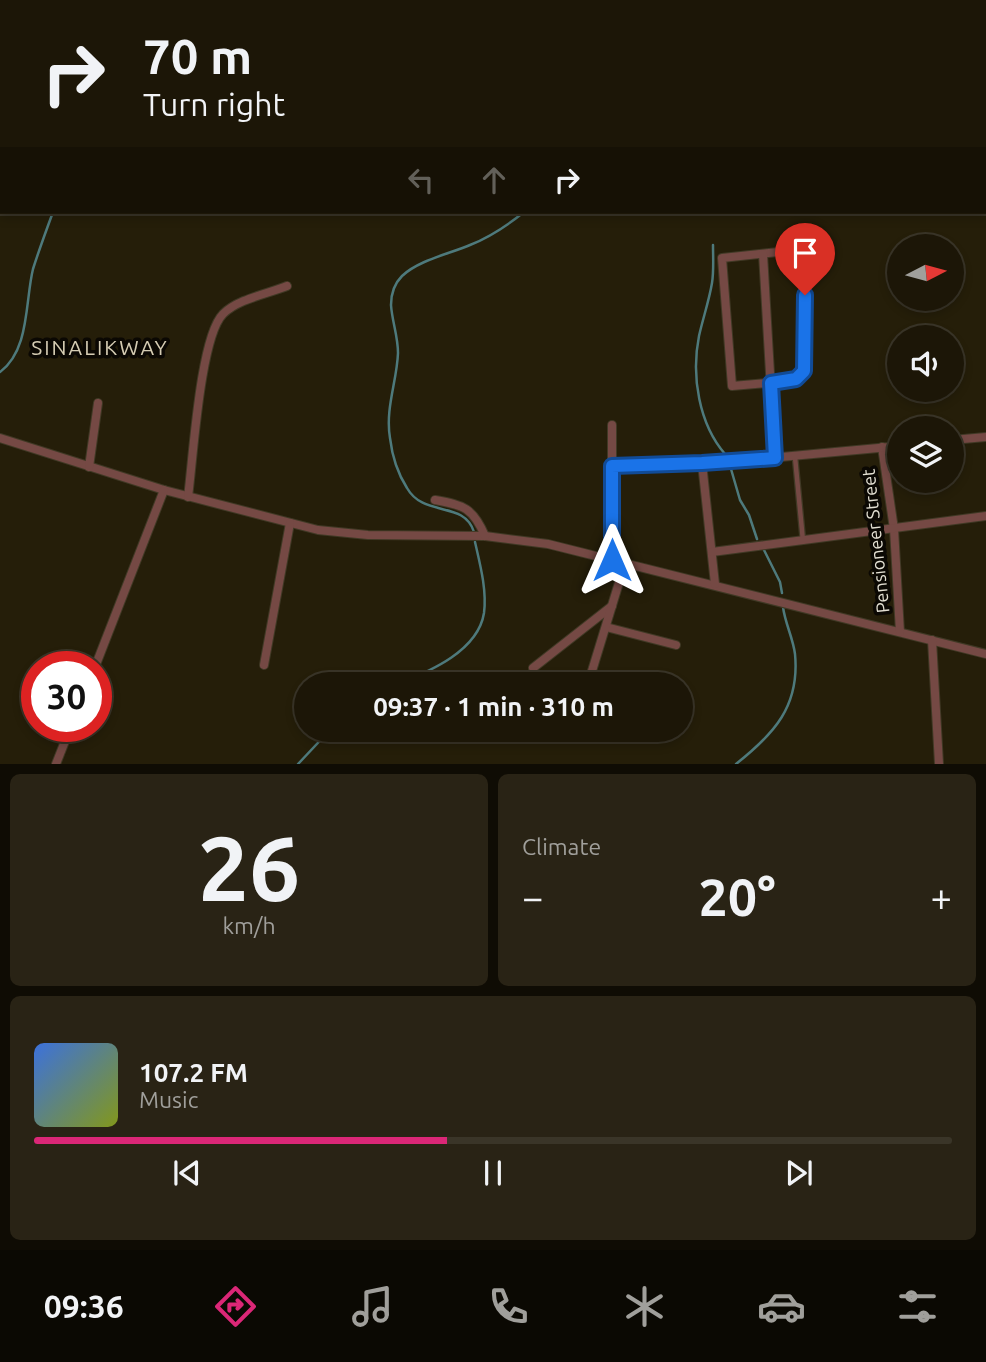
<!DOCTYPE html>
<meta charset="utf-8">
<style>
body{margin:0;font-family:Ubuntu,sans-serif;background:#292315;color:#f1f3f6;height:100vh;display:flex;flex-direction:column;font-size:26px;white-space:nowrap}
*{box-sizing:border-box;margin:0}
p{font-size:23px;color:#a09f9b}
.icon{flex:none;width:38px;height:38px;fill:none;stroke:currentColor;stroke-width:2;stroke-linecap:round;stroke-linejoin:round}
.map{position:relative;height:764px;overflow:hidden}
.sheet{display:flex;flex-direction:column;gap:10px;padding:10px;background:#0f0c04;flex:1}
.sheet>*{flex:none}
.hud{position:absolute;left:0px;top:0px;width:987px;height:214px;box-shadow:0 4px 10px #0003,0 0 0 2px #3a3528;background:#1c1607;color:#f1f3f6;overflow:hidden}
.needle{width:46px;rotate:84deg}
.buttons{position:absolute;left:887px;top:234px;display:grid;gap:14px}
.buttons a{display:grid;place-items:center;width:77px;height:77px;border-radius:50%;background:#1c1607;box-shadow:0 4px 10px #0003,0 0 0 2px #3a3528;font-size:35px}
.speed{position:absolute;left:21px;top:651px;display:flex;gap:14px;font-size:35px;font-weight:700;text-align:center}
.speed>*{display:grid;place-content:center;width:91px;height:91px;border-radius:50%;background:#1c1607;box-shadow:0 4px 10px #0003,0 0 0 2px #3a3528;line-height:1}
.speed .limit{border:10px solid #d22;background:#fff;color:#111}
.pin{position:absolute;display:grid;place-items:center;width:60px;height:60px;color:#fff;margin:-72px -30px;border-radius:50% 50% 50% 0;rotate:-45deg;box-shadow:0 0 7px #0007}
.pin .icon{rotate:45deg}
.me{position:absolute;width:77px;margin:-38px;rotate:0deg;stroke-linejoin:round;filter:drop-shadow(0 0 5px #0008)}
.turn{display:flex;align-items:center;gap:24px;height:147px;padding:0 28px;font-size:32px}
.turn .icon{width:91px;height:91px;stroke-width:2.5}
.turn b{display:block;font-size:49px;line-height:60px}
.lanes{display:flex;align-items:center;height:66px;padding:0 28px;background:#0003;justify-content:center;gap:35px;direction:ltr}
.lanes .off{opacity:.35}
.big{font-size:52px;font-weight:600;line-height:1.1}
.sheet .tile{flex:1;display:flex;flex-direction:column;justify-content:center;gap:10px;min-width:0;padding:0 24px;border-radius:10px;background:#292315}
.sheet .dial{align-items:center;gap:0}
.dial b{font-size:91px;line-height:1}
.song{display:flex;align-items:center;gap:21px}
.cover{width:84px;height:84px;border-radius:10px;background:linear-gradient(135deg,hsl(220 70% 55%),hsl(70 70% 35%))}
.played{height:7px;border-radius:4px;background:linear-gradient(90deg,#db2777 45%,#3a3528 45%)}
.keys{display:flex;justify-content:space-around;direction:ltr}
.heat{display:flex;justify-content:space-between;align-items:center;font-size:38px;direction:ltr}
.sheet .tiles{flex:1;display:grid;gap:10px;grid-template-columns:1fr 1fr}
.tile:last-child{grid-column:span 2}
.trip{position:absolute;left:294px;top:672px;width:399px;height:70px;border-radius:35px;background:#1c1607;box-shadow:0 4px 10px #0003,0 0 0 2px #3a3528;font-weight:600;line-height:70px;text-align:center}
.dock{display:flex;height:112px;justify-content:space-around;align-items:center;background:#0b0903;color:#a09f9b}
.dock .icon{width:49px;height:49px}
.dock .active{color:#db2777}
.dock b{font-size:32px;color:#f1f3f6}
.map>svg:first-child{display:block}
</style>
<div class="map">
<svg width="986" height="764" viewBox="0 0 986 764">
<rect width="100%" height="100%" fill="#251e09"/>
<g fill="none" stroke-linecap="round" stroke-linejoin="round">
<g stroke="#4e7a7c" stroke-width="2.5">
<path d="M180,2L181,0"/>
<path d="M624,2V0"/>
<path d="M713,245C713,257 714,271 712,283C709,301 703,318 699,336C691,376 699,424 725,454"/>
<path d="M0,372C30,350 25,301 33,269C39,250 46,231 53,212"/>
<path d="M731,469L740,500L749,515L757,539"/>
<path d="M474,532C464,500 424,518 407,488C398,474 392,455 390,438C385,409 397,381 398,353C398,336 392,321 391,305C391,294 394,284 402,276C419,260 449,254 470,245C490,237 508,225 524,212"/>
<path d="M764,550L780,582L782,593"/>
<path d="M399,684C430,671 478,651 484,613C487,590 480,564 475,542"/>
<path d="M298,764L330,730"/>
<path d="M736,764C774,734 800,706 795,654C793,638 785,623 783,607"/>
</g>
<defs>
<path id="lane" d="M795,457L803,541"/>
<g id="street">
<path d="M124,2L125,0"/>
<path d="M0,176L2,173"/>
<path d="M805,249V364L801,376L790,381L732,386L722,258Z"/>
<path d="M763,254L775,458"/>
<path d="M612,425V560"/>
<path d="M0,438L164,490L318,530L368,535L485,536L548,544L986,654"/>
<path d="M952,440L986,437"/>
<path d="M882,447L894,529L900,632"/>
<path d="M702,463L715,584"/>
<path d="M612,466L738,461L900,446"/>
<path d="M89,467L98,403"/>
<path d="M188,497C193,460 200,337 223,314C238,299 267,294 287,286"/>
<path d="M435,500C464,505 473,508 485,536"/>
<path d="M712,552L986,516"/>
<path d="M606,627L676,645"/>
<path d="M932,640L939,764"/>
<path d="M264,665L290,523"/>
<path d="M95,667L164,490"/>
<path d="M533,668L612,606"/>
<path d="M588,684L625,563"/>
<path d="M56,764L71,726"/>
</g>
</defs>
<use href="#lane" stroke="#403925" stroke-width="7"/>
<use href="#street" stroke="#403925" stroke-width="10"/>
<use href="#lane" stroke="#754944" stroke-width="4.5"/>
<use href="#street" stroke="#754944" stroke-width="8"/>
</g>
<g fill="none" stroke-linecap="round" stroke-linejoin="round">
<defs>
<path id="route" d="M612,560V466L702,463L775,458L771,383L796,379L804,371L805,295"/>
</defs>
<use href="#route" stroke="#114b97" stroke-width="18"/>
<use href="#route" stroke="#1a73e8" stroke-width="12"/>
</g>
<g text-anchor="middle" stroke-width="7" stroke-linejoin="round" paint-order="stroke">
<g font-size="18" fill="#e4e0d3" stroke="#0b0803">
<text transform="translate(876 541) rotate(-96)" y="6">Pensioneer Street</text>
</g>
<g font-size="21" letter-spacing="2" fill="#d5ccb3" stroke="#0b0803">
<text x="100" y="355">SINALIKWAY</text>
</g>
</g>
</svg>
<div class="buttons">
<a><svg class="needle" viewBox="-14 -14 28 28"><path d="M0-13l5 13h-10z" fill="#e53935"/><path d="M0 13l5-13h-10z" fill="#a09f9b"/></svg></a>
<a><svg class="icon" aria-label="sound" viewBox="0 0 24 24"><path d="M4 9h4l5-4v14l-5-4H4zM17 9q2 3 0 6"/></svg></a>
<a><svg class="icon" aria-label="layers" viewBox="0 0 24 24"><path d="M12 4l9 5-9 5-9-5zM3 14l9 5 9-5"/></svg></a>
</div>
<div class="speed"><div class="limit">30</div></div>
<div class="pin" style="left:805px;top:295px;background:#d93025"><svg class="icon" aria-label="arrive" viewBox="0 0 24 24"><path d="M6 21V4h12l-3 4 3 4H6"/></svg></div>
<svg class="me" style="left:612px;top:560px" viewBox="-20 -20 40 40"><path d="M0-17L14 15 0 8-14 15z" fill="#1a73e8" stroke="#fff" stroke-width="4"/></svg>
<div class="trip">09:37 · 1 min · 310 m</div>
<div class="hud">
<div class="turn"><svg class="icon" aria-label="right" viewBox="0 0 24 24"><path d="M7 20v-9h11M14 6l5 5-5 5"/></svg><div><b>70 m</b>Turn right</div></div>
<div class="lanes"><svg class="icon off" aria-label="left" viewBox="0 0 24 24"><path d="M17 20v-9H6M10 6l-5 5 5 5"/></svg><svg class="icon off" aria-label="ahead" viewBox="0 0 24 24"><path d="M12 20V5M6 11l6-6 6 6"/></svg><svg class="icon" aria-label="right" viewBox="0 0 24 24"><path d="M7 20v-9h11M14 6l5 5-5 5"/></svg></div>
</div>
</div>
<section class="sheet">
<div class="tiles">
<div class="tile dial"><b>26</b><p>km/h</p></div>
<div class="tile"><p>Climate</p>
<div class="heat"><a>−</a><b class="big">20°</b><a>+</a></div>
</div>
<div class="tile">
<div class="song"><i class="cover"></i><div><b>107.2 FM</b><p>Music</p></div></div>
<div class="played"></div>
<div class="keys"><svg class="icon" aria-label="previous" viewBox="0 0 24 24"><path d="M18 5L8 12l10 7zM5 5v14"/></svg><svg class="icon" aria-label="pause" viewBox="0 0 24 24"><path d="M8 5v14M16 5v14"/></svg><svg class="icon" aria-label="next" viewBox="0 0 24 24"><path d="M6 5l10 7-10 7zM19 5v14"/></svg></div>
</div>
</div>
</section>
<nav class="dock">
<b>09:36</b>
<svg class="icon active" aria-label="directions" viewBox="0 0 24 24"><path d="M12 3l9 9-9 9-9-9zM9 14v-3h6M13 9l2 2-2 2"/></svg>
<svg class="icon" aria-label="music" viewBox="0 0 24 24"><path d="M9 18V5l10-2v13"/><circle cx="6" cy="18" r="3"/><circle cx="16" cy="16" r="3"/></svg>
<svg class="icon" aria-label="phone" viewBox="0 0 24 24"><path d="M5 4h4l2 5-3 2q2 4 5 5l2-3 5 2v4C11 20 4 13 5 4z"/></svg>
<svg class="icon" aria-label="climate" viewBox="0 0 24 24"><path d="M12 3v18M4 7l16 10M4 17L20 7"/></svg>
<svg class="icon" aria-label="car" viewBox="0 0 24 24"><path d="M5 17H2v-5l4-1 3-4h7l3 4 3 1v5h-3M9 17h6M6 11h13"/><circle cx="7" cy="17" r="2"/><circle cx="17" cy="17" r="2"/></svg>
<svg class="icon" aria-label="filters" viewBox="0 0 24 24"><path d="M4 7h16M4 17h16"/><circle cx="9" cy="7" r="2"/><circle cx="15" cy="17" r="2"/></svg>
</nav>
